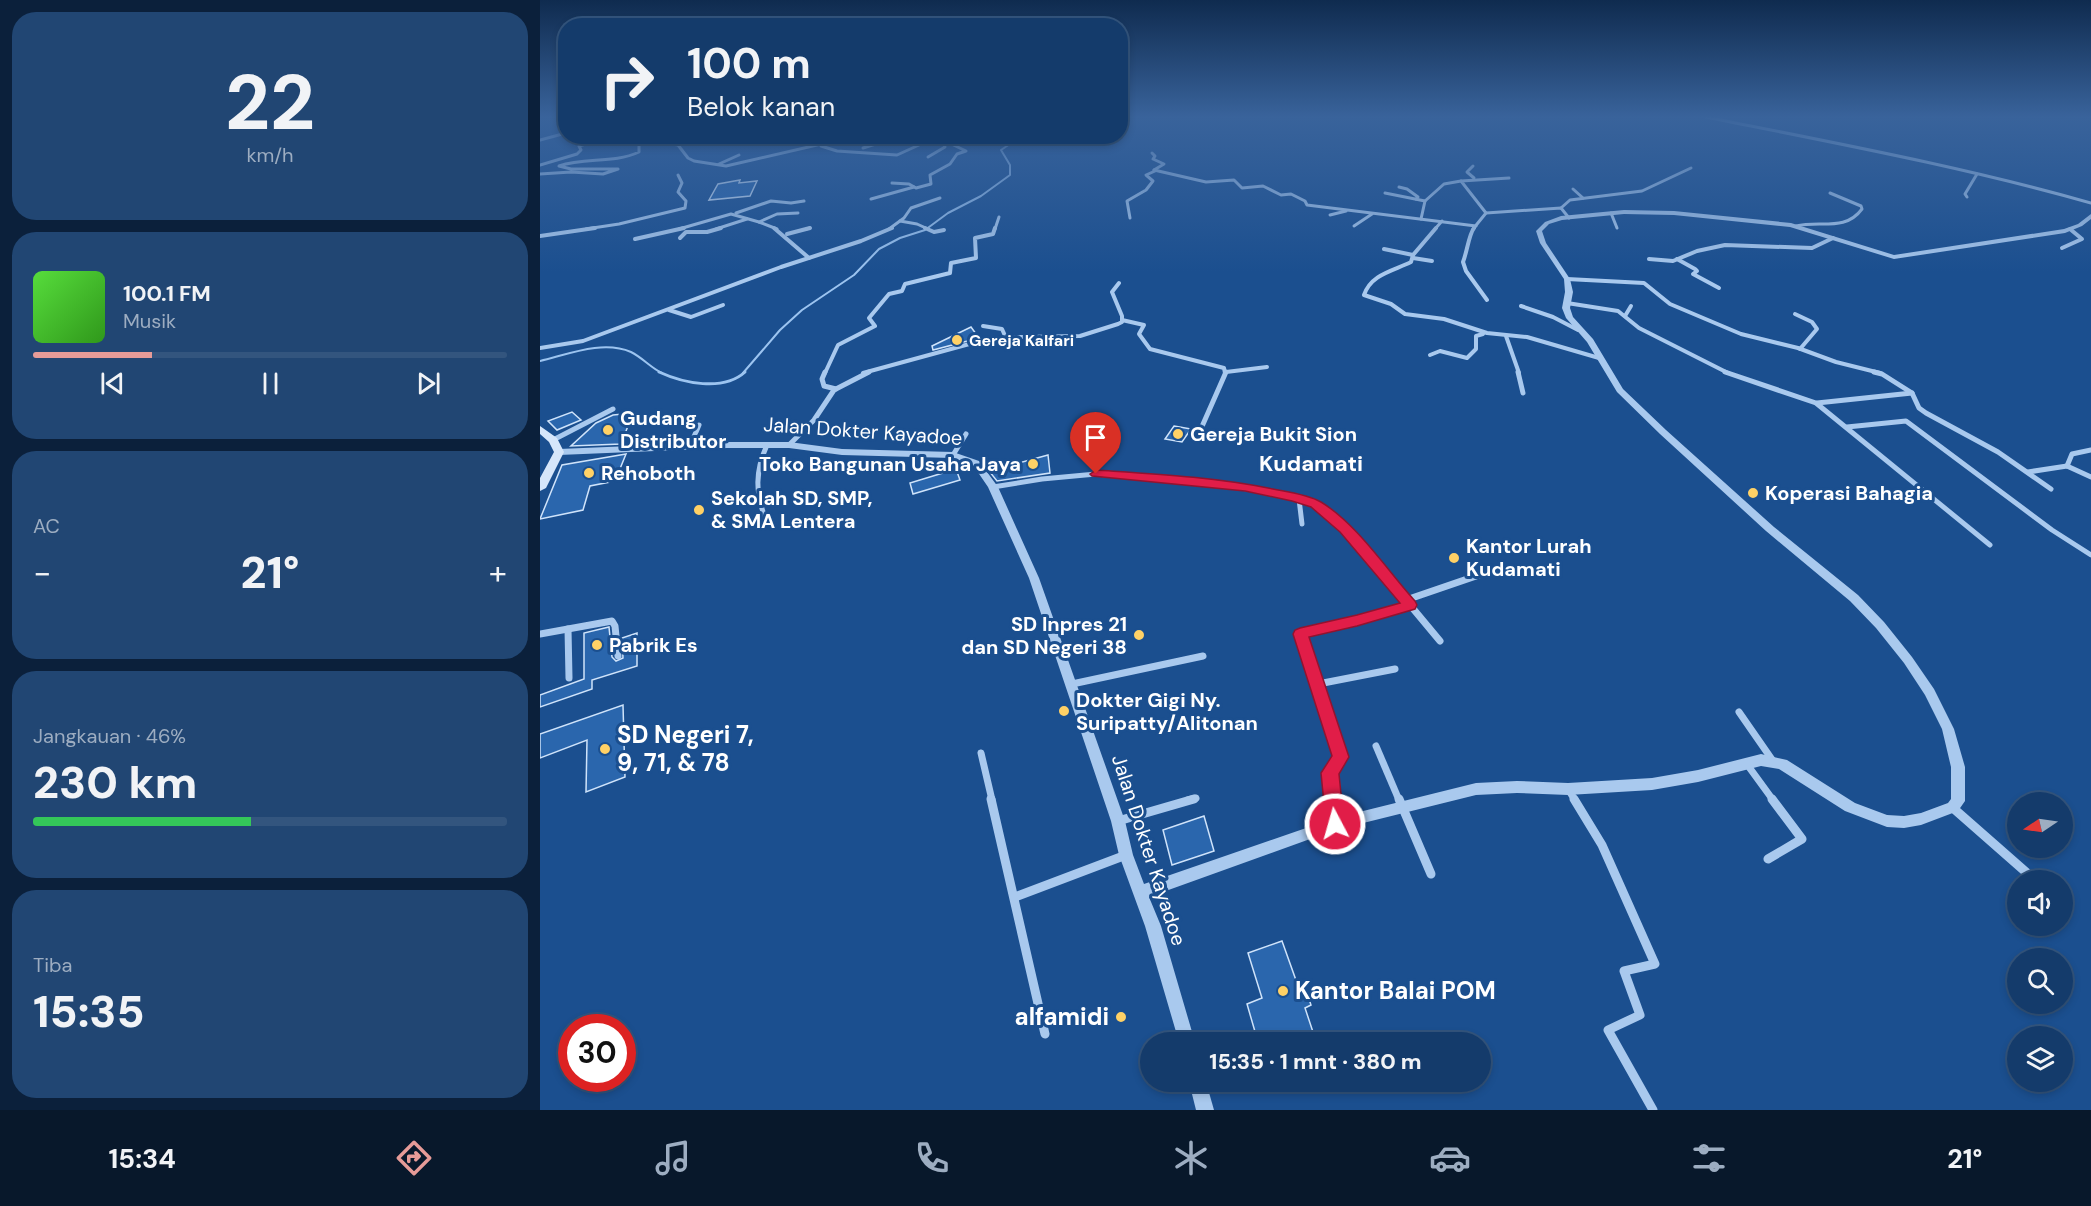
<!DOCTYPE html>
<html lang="id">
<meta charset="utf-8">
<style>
body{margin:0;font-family:"DM Sans",sans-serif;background:#214673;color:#f1f3f6;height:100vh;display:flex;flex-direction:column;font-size:22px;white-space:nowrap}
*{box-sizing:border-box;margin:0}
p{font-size:20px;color:#9dadc1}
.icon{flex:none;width:33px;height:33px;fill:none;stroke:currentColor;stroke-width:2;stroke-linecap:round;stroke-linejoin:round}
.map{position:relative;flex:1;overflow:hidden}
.details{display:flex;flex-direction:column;gap:12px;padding:12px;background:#0b203b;width:540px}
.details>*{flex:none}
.banner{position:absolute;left:18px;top:18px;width:570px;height:126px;border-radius:24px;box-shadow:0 3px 9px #0003,0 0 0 2px #33557e;background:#143b6b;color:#f1f3f6;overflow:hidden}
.needle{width:39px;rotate:257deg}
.controls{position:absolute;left:1467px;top:792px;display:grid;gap:12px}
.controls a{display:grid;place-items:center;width:66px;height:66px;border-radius:50%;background:#143b6b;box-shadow:0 3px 9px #0003,0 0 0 2px #33557e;font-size:30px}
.speed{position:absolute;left:18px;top:1014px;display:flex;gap:12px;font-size:30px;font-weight:700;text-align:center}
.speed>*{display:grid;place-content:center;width:78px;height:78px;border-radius:50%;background:#143b6b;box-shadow:0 3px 9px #0003,0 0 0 2px #33557e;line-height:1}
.speed .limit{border:9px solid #d22;background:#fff;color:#111}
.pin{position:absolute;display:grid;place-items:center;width:51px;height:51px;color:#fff;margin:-62px -26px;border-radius:50% 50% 50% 0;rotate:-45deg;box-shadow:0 0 6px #0007}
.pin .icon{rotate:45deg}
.me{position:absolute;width:66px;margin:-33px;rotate:354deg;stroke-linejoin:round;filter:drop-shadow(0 0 4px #0008)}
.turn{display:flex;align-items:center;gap:21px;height:126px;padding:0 30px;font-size:27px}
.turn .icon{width:78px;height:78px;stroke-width:2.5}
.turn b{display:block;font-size:42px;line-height:51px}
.big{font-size:45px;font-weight:800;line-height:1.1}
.details .tile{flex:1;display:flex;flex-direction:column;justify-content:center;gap:9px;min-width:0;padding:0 21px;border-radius:24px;background:#214673}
.details .dial{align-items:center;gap:0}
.dial b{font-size:78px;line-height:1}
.song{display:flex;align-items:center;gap:18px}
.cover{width:72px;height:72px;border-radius:9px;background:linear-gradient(135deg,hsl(110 70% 55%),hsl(110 70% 35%))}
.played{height:6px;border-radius:3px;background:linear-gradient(90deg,#e69b98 25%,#33557e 25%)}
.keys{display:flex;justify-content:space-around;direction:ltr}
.heat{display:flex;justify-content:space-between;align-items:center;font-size:33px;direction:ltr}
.charge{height:9px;border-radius:4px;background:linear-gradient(90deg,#34c759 46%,#33557e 0)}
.trip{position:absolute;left:600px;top:1032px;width:351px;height:60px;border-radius:30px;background:#143b6b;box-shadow:0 3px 9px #0003,0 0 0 2px #33557e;font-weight:800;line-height:60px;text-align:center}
.dock{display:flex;height:96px;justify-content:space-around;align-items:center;background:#08182b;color:#9dadc1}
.dock .icon{width:42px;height:42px}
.dock .selected{color:#e69b98}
.dock b{font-size:27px;color:#f1f3f6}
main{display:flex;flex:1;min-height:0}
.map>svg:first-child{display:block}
</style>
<main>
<section class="details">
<div class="tile dial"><b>22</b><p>km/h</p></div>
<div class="tile">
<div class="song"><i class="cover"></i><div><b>100.1 FM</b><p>Musik</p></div></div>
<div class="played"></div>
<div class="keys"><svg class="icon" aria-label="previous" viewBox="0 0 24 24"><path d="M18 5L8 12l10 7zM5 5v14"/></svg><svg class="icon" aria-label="pause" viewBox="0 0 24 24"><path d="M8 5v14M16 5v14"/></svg><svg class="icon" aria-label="next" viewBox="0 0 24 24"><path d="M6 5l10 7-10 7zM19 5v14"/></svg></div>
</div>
<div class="tile"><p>AC</p>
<div class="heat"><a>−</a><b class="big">21°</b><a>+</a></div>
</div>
<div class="tile"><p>Jangkauan · 46%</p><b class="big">230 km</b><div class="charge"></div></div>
<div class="tile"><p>Tiba</p><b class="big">15:35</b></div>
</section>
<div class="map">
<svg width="1551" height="1110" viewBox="0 0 1551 1110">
<rect width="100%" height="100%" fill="#1b4f8f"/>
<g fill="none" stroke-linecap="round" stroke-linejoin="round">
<g stroke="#9cc4f0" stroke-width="2">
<path d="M0,361C29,354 63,340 91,352C103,358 111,368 122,373"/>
<path d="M203,373L240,330L262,310L314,275L339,249L360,238L385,230L408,213L441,196L470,175V165L461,150L482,136"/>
</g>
<path stroke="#9cc4f0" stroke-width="3" d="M119,372C143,383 183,392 205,372"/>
</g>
<g fill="#2a66ad" stroke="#cfe3fa" stroke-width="1.5">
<path d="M200,180L199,183L217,181L210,196L169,200L178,184Z"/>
<path d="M431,327L439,338L393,350L392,346Z"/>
<path d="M32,412L41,420L17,430L8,421Z"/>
<path d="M93,413L81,444L31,446L56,423L73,415Z"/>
<path d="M634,426L651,429L642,442L625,439Z"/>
<path d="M86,454L75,481L50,486L43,510L0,519L22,465Z"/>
<path d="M508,455L510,473L457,481L449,471Z"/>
<path d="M416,469L420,480L373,494L370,483Z"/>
<path d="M69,627L72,657L76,661L83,658L82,638L97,633V666L52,680V689L0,707V695L44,679V633Z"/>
<path d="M83,705L85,777L46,792L47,740L0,758V734Z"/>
<path d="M664,816L674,851L632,865L623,830Z"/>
<path d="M742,941L757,983L763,981L771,1005L765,1008L773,1032L747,1042H718L707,1004L722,998L708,953Z"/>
</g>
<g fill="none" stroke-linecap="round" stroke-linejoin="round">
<g stroke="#a9c9ee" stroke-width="3">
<path d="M1166,117C1295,143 1424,167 1551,203"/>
<path d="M0,140L26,133"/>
<path d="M281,146L297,151L357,155L379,145"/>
<path d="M323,148L361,136"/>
<path d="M612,153L615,156L613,159L624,164L614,170"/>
<path d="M388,157L405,147L403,142"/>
<path d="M179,164L199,155"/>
<path d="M0,165L37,154L41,150L39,146L72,136"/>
<path d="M933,166L927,172L934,178"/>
<path d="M614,170L666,182L694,180L702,188L723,186L741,195L751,194L765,201L767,205L936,226"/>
<path d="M0,174L31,172L63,174L78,169H31L19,166C45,157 73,164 99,152V144L115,141L138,145L148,158L154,161L186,166L316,136"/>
<path d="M352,183L369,184L376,188L391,184L390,175L410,164L417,154L426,151L401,139"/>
<path d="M859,187L867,189L878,197L876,199"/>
<path d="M1033,189L1043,198"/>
<path d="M845,193L885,201L881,219"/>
<path d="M1427,197L1425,194L1437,174"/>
<path d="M331,199L374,187"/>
<path d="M885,201L904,184L921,181"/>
<path d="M1021,208L1030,200L1102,191L1151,168"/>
<path d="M196,213L231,201L251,203L264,201"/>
<path d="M946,213L921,181L969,178"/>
<path d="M1071,213L1077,228"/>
<path d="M790,215L806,211"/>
<path d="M590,218L587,201L606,190L613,181L606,175L615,171"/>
<path d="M360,221L377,224L388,229"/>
<path d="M814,226L832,214"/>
<path d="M1256,226C1280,220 1305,232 1322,209L1321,206L1290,193"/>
<path d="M46,229L79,224L145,208L146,201L138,192L142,183L138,175"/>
<path d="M139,229L191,214L219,222"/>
<path d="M176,229L207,219"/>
<path d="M237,229L219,222L237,214L258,213"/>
<path d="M266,229L270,228"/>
<path d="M349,229L364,218L371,208L400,198"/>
<path d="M455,229L459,217"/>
<path d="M895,229L902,221"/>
<path d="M933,229L946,213L1021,208L1029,218"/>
</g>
<g stroke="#a9c9ee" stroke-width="4">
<path d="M234,228L269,258"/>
<path d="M385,228L394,232L404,230"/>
<path d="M896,228L873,255L871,262C853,271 831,274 824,295L851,304L865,314L904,319L947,333L987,337L1059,358"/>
<path d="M934,228C929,234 927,252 923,262L926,271L947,300"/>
<path d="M247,234L270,228"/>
<path d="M0,236L55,228"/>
<path d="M140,238L146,232H167L181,228"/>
<path d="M95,239L144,228"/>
<path d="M1522,248L1542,239L1530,229"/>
<path d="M844,249L873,255"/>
<path d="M873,258L892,261"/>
<path d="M1109,259L1133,261L1157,251L1185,245L1272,248L1293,238"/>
<path d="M1137,259L1155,269L1157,271L1153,274L1179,288"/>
<path d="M1027,279L1104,283L1130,304L1201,334L1258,348L1296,362L1340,373"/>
<path d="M1027,303L1078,311L1099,328L1188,373"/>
<path d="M981,306L1013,317L1038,330"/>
<path d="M129,310L151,317L183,305"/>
<path d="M1255,314L1272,322L1277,329L1260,349"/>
<path d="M1085,316L1091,306"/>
<path d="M582,320L604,325L599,334L610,349L684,368L685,373"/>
<path d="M443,326L462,329L466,338"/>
<path d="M966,336L979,373"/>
<path d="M0,348L43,341L241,267L321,241L352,228"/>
<path d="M890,355L900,351L927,358L936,349V336L943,334"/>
<path d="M686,372L727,367"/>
<path d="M285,373L298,345L335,326L329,318L349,294L362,291L365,284L410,273L411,263L436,258L435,238L453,234L455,228"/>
<path d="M323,373L433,343L481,337L540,336L578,324L582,322V316L572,292L579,283"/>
</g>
<g stroke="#a9c9ee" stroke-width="5">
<path d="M285,372L282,379L284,386L296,389"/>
<path d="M978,372L983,393"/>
<path d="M1185,372L1276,403L1450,545"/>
<path d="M1334,372L1342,374L1372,393"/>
<path d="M1277,403L1372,393L1379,408L1386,413L1458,452L1511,489"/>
<path d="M1307,427L1366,421L1512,530L1551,555"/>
<path d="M660,431L686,372"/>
<path d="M13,440L73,409"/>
<path d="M249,445L274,420L294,390L329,372"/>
<path d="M150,446L159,425"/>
<path d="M413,455L426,434"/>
<path d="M1527,466L1532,454L1551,450"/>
<path d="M1488,472L1527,466L1551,477"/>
<path d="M453,487L502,479L556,474L678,484L755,497L776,504L797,520L831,560"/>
<path d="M759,499L762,524"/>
<path d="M226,520C215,493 215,471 227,445"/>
</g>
<g stroke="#a9c9ee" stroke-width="7">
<path d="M866,600L939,575"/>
<path d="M870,605L900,641"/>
<path d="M28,629L29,678"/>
<path d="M0,634L72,621L75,626L78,656"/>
<path d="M532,684L663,656"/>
<path d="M778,684L855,669"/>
<path d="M1199,712L1233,761"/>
<path d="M836,746L859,800"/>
<path d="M441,753L452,800"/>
<path d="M1206,763L1233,800"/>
<path d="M1028,789L1035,800"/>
<path d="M648,800L656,798"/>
<path d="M793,800L790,773L801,757L760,634L870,605L830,558"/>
</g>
<g stroke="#a9c9ee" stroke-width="9">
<path d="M451,799L505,1034"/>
<path d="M793,799L795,824"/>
<path d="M859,799L891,874"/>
<path d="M1034,799L1062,845L1115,964L1084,971L1100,1015L1068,1030L1113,1110"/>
<path d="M1413,808L1487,873"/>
<path d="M578,821L654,799"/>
<path d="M1228,859L1262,839L1232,799"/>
<path d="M475,897L586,855"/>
</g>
<g fill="#a9c9ee" fill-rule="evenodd">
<path d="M1084,210L1134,211L1251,223L1354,255L1524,229L1538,224L1551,214V219L1542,226L1525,233L1354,259L1250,227L1134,215L1084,214L1022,220L1009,224L1002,231L1006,243L1030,279L1033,292L1030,308L1033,317L1053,339L1083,389L1126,430L1234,527L1318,595L1344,622L1372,657L1394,689L1414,729L1425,767V801L1418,811L1381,825L1364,828L1347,827L1305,811L1239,769L1221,766L1158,782L1112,790L1028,795L977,793L936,795L795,830L609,897L621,926L655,1042H639L605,926L579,855L571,821L489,578L448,487L433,465L412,458L302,455L249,448H187L19,455L14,452L19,449L187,442H249L302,449L413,452L439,461L458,487L499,578L585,821L593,855L604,884L795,818L936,783L977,781L1028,783L1112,778L1158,770L1221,754L1247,760L1315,803L1347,815L1364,816L1381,813L1408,803L1411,799V767L1402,729L1385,695L1364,663L1336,628L1310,601L1226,531L1120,434L1077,392L1047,342L1026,318L1022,308L1025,292L1024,279L1000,243L996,231L1005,222L1021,216Z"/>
<path d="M649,1082H666L674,1110H656Z"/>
</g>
<path fill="#d6e6fa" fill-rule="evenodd" d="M0,426L17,438L24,452L6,488L0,491V478L14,452L9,442L0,434Z"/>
</g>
<linearGradient id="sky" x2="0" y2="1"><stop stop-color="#0f2b4f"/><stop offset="0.43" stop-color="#39639b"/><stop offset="1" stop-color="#39639b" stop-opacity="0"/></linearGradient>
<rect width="1551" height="272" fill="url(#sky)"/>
<path fill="#e11d48" stroke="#92132f" stroke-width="1.5" d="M556,470C615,474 674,477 733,489C748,492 767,494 781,502C817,524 847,570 875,601L877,605L875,609L817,626L769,637L809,757L799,774L804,824L802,830L795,832L789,830L786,824L781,773L792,756L753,634L755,630L760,628L817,615L860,603L800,532L771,507L752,501L705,491L552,476L550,474Z"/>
<g fill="#ffd166" stroke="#1b4f8f" stroke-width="2">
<circle cx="417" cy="340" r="6"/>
<circle cx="68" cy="430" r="6"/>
<circle cx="638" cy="434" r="6"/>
<circle cx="493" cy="464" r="6"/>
<circle cx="49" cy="473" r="6"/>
<circle cx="1213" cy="493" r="6"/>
<circle cx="159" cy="510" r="6"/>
<circle cx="914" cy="558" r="6"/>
<circle cx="599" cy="635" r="6"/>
<circle cx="57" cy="645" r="6"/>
<circle cx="524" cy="711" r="6"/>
<circle cx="65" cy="749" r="6"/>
<circle cx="743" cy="991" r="6"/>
<circle cx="581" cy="1017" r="6"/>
</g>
<g text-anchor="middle" stroke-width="6" stroke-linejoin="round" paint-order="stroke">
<g font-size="16" font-weight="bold" fill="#fff" stroke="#1b4f8f" text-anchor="start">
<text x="429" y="346">Gereja Kalfari</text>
</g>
<g font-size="20" font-weight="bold" fill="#fff" stroke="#1b4f8f" text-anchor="start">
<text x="80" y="425">Gudang<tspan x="80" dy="23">Distributor</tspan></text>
<text x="650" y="441">Gereja Bukit Sion</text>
<text x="481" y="471" text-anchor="end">Toko Bangunan Usaha Jaya</text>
<text x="61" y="480">Rehoboth</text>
<text x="1225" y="500">Koperasi Bahagia</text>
<text x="171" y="505">Sekolah SD, SMP,<tspan x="171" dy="23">&amp; SMA Lentera</tspan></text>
<text x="926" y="553">Kantor Lurah<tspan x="926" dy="23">Kudamati</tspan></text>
<text x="587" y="631" text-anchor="end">SD Inpres 21<tspan x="587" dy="23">dan SD Negeri 38</tspan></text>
<text x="69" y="652">Pabrik Es</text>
<text x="536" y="707">Dokter Gigi Ny.<tspan x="536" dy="23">Suripatty/Alitonan</tspan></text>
</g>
<g font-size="20" fill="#fff" stroke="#1b4f8f">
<text transform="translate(323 431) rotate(4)" y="7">Jalan Dokter Kayadoe</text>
<text transform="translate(609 850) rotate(72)" y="7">Jalan Dokter Kayadoe</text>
</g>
<g font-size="22" font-weight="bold" fill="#fff" stroke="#1b4f8f">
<text x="771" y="471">Kudamati</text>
</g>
<g font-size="24" font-weight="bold" fill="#fff" stroke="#1b4f8f" text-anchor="start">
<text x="77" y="743">SD Negeri 7,<tspan x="77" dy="28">9, 71, &amp; 78</tspan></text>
<text x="755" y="999">Kantor Balai POM</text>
<text x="569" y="1025" text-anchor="end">alfamidi</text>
</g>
</g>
</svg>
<div class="controls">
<a><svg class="needle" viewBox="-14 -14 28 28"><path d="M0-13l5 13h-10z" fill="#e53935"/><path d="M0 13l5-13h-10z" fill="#9dadc1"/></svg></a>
<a><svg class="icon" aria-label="sound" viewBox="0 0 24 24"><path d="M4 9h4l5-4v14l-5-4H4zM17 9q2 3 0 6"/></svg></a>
<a><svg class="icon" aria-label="search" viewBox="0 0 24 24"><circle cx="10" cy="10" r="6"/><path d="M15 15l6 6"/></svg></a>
<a><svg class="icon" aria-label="layers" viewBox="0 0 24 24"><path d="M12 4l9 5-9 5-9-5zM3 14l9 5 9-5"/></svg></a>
</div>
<div class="speed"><div class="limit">30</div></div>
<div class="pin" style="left:556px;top:474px;background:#d93025"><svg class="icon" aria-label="arrive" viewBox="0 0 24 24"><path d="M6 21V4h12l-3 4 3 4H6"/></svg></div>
<svg class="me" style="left:795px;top:824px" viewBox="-20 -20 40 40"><circle r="17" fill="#e11d48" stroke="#fff" stroke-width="3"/><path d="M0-11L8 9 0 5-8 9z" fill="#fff"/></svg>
<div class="trip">15:35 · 1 mnt · 380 m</div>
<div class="banner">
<div class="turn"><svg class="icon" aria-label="right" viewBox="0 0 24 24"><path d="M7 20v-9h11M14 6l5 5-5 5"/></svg><div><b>100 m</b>Belok kanan</div></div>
</div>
</div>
</main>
<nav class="dock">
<b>15:34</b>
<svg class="icon selected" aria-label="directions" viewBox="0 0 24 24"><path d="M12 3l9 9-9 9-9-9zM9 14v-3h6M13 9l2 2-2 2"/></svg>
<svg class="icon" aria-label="music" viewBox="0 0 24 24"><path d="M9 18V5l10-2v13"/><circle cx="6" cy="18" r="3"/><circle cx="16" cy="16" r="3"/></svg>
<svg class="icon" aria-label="phone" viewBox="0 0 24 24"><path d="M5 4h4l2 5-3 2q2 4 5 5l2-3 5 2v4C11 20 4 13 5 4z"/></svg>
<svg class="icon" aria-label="climate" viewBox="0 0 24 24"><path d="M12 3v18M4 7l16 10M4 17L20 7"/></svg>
<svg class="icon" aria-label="car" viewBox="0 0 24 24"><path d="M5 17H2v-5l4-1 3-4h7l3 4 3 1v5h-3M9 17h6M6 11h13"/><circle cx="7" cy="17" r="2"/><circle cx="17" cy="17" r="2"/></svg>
<svg class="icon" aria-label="filters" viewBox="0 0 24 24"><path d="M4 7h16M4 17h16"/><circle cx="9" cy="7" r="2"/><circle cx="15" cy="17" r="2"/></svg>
<b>21°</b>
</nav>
